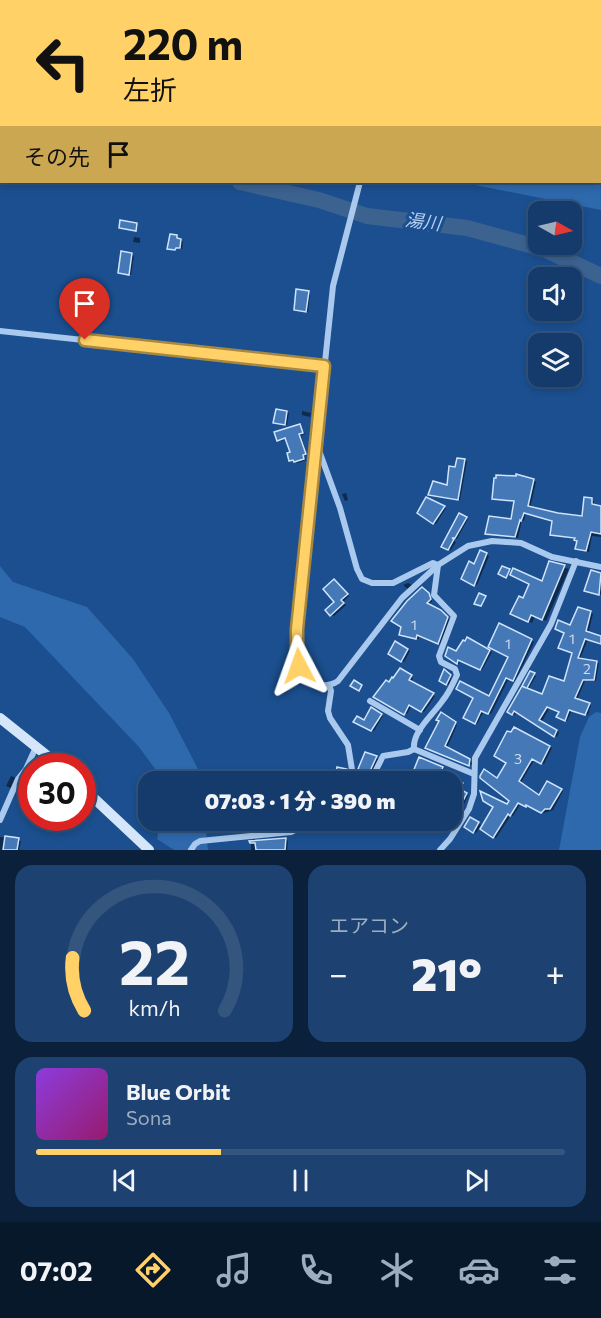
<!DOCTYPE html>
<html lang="ja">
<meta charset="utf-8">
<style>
body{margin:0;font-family:Commissioner,"Noto Sans JP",sans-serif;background:#1d4271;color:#f1f3f6;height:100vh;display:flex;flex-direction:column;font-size:22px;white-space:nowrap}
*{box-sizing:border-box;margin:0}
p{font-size:20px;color:#9dadc1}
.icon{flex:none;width:33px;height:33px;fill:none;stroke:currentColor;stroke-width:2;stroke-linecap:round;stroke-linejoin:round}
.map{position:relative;height:850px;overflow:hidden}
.sheet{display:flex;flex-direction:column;gap:15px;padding:15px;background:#0b203b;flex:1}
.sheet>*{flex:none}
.guide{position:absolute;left:0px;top:0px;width:602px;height:183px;box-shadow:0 3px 9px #0003,0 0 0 2px #33557e;background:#ffd166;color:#111;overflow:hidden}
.needle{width:39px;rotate:98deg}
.tools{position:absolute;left:528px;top:201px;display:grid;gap:12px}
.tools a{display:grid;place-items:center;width:54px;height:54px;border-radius:12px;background:#143b6b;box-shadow:0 3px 9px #0003,0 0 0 2px #33557e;font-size:30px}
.speed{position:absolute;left:18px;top:753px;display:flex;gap:12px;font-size:30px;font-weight:700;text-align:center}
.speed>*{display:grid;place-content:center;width:78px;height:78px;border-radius:50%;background:#143b6b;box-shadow:0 3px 9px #0003,0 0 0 2px #33557e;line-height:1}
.speed .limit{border:9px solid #d22;background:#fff;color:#111}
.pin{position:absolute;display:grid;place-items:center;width:51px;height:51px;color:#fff;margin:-62px -26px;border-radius:50% 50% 50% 0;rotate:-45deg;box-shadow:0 0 6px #0007}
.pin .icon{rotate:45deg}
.me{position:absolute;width:66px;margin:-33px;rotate:356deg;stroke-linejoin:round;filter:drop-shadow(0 0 4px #0008)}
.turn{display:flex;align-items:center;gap:21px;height:126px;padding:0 24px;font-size:27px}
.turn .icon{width:78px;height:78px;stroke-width:2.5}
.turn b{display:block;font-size:42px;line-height:51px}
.then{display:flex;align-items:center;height:57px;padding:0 24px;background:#0003;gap:12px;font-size:22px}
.big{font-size:45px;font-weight:800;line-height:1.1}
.sheet .widget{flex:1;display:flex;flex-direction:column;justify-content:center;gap:9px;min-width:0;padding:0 21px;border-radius:18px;background:#1d4271}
.sheet .dial{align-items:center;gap:0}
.dial svg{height:156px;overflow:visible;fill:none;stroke:#33557e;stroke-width:7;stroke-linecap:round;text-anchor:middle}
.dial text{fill:#f1f3f6;stroke:none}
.song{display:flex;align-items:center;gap:18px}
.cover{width:72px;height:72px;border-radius:9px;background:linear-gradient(135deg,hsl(270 70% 55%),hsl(320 70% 35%))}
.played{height:6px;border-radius:3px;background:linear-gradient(90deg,#ffd166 35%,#33557e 35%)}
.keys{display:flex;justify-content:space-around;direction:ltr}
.heat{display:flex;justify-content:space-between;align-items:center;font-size:33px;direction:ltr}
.sheet .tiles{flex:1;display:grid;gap:15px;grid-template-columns:1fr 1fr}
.widget:last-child{grid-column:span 2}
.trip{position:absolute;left:138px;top:771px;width:324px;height:60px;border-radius:18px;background:#143b6b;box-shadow:0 3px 9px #0003,0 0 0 2px #33557e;font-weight:800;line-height:60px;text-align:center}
.tabs{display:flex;height:96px;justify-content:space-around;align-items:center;background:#08182b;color:#9dadc1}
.tabs .icon{width:42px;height:42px}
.tabs .active{color:#ffd166}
.tabs b{font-size:27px;color:#f1f3f6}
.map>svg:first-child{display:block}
</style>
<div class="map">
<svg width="601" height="850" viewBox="0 0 601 850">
<rect width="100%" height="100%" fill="#1b4f8f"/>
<g fill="#2e69ad">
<path d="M600,124L601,210L460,182H600Z"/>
<path d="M0,566L13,582L87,607L133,659L169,713L198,769L200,781H164L139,747L25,627L0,617Z"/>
<path d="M596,712L601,713V850H559L580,737L589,717Z"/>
<path d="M160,821H205L208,850H174L157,839Z"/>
</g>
<g fill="#0007">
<path d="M134,237L140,238V243L133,242Z"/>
<path d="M177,237L183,242L182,249H171Z"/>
<path d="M131,254L134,256L131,275L122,274L120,272Z"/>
<path d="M308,292L310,294L308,312L295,309Z"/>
<path d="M277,410L289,413L287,425L277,423Z"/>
<path d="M302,411L311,413L310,417L302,415Z"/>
<path d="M300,426L305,434L301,436L307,455L304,456L306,460L298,463L291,460V453L287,439L281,441L278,440Z"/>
<path d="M465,460L467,461L460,500L430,495L448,487L457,468Z"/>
<path d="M533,480L536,482L530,508L558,515L583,518L592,500L594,501V506L601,507V537L592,536L589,552L579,550L576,539L551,534L553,521L526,513L524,521L522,520L518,538L489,534L512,521L515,501L494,498Z"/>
<path d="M346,493L348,500L345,501L342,494Z"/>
<path d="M427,499L446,508L436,524L419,513Z"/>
<path d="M459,515L468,519L457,539H451L456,542L451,550L443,546Z"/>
<path d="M481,552L489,556L477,585L463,578L475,566Z"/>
<path d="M550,563L569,569L546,621L535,616L532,623L516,615L531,584L543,583Z"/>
<path d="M591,576L601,579V595L589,592Z"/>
<path d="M336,582L349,596L343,602L346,605L334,616L331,615L336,603Z"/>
<path d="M408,583L412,585L408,589L403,585Z"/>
<path d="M424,590L431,596L432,601L428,605L443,613L450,620L440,644L419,635V639L403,636Z"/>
<path d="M591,612L593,614L588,634L601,638V643L588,639L580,659L599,663L596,681H585L577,700L591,705L588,715L572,710L567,721L558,717L561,711L550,707L541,723L559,732L557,737L517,711L515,715L509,712L565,683L574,653L571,627Z"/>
<path d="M500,625L534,642L515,681L509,678L491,714L484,711L477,724L465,717L490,698L510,657Z"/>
<path d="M468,639L492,652L482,670L461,660L459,664L446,655L457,653Z"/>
<path d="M396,643L410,651L404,662L390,653Z"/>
<path d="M400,670L413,678L411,683L435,696L424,712L412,705L407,714L375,696L390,684Z"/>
<path d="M444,671L452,675L449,685L441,680Z"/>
<path d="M531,673L536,676L529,688L524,685Z"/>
<path d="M371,709L383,716L374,731L355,722H365Z"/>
<path d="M442,714L457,725L447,748L472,762V765L429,749Z"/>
<path d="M514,729L552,748L544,764L535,759L520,784L540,797L548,783L563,791L553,810L544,813L529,804L528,807L521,803L513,816L511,815L496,838L482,829L507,806L511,801L498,780L508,762L512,734Z"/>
<path d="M366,754L379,759L371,773L363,770Z"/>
<path d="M420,759L445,769L442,774L464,785L461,792L468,795L461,811L452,806V782Z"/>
<path d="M37,762L43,766H34Z"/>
<path d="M32,771V786L27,795L20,792Z"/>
<path d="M346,771L349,772L348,782H335Z"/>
<path d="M11,776L16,778L11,788L6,786Z"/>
<path d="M471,819L481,825L476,833L466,827Z"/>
<path d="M270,820H284L283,828L242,832L240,831L270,825Z"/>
<path d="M0,837L21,841L19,850H0Z"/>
<path d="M286,839L288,841L287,850H251V843Z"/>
</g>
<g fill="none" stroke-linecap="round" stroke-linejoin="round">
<g stroke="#3c6290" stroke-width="16">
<path d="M0,119L2,120"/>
<path d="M240,182L319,200L367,216L467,228L544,249L601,276"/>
</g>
</g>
<g fill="#4478b7" stroke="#cfe3fa" stroke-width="1.5">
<path d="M120,220L137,223L136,231L119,228Z"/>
<path d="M170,234L177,235V238L181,239L180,248H176L175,250L167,249Z"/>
<path d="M121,251L132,253L129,275L118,273Z"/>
<path d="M296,289L309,291L306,312L294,310Z"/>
<path d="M276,409L287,411L285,425L273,423Z"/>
<path d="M300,424L303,433L299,434L306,454L303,455L304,459L294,462L293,460L289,461L287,453L290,452L285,438L277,441L274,432Z"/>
<path d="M457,458L465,459L458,500L428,495L433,481L447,485L449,466L455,467Z"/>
<path d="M516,474L534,479L528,506L558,513L582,516L584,497L592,498V504L601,506V534L591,532L586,551L575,549L577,541L574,540L575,538L550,535L552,521L524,513L521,521L520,520L515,537L485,534L489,516L511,519L514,501L492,499L494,478H496V475L516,476Z"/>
<path d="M426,497L445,506L433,524L417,513Z"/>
<path d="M459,513L467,517L455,538H452L454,539L448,550L441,547Z"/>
<path d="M480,550L487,553L474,586L461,579L469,561L474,564Z"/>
<path d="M549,561L565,565L542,620L531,615L528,622L510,614L519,596L523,598L529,584L510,575L513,568L542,581Z"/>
<path d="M502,566L510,569L506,578L498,574Z"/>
<path d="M591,570L601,573L599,595L584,591Z"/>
<path d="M334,579L348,594L341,600L344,603L330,616L325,610L334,602L323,589Z"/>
<path d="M422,587L429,593L431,599L427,603L441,610L448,617L438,644L417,635L416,639L399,635L401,627L391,621L407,601Z"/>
<path d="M479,593L486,596L481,606L474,604Z"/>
<path d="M578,607L591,611L586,631L601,636V644L585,639L578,658L597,661L594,680H583L575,698L590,703L585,715L569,710L565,721L556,717L559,712L547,707L539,720L557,730L554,737L514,711L512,715L507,712L522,686L526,688L522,686L530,671L535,673L527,688L542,694L549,676L564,681L572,653L558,648L564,633L555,629L558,620L570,625Z"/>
<path d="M499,623L532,639L513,681L506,678L488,714L481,711L475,724L463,718L473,698L456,689L460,681L489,696L508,657L488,647Z"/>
<path d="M467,637L490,650L480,670L458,660L457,664L445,656L448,647L456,651L463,640L465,641Z"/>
<path d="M395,641L408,649L401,662L388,654Z"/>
<path d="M400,668L412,675L409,680L434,693L421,712L409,705L404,715L373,697L386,680L389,682L392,677L393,678Z"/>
<path d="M444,669L451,675L446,685L439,681Z"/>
<path d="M354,680L362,685L359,691L350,686Z"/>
<path d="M371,707L382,714L371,731L353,722L357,716L364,720Z"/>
<path d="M441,712L456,722L445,746L470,759L469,766L425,748L439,721L436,720Z"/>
<path d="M514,727L550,746L541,764L532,759L519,781L539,795L547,781L562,789L550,809H545L541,813L526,805V807L518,803L510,816L508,814L493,838L480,829L493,807L483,801L480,791L507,804L509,801L480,778V776L484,769L497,778L506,763L494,756L507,731L511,732Z"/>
<path d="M365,752L377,756L369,773L358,769Z"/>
<path d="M419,757L443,767L441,772L463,783L460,789L467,793L458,811L452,808V782H409Z"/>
<path d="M337,767L347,769L346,782H334Z"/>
<path d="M32,770V778L24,795L18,792Z"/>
<path d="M470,817L479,822L473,833L464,827Z"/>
<path d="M237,820H254L268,824L269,820H282L281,828L238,832Z"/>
<path d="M5,836L19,838L17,850H3Z"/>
<path d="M286,838L285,850H256L255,843H250L249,841Z"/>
</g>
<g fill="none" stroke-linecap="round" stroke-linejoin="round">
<g stroke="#a9c9ee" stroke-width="6">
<path d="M308,0V2"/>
<path d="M446,0L447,2"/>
<path d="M262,2V0"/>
<path d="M600,54L601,53"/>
<path d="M600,123H601"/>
<path d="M360,182L333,286L297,629C297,649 294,681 320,685C327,686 332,685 338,681L402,598L438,565L468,546L492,541L521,543L552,557L601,567"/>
<path d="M0,331L323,366"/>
<path d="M317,445L340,508L357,569L362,579L372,583H393L433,563L438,565L434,595L454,616L439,656L441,662L455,669L457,675C453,683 449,693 443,700C434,714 412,731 414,749"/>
<path d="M329,685L331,691L328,711L330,718L348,745L354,782"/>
<path d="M370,701L420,730"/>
<path d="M370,782L383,756L408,752L414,749L474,774"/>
<path d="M0,820L18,779L26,769L36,747"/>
<path d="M191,850L195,844L200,841L291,832L314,820"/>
<path d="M440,850L450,839L469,809L474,794L475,758L551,624L576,561"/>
</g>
<g stroke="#d6e6fa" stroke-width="10">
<path d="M0,718L60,766"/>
<path d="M82,787L149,850"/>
</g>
</g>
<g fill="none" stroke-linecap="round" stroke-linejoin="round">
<defs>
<path id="route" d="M85,340L324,366L297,629V653L299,666"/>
</defs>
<use href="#route" stroke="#a68842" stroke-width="15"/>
<use href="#route" stroke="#ffd166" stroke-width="10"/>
</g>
<g text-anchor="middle" stroke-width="6" stroke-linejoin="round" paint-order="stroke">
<g font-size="14" fill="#d0dded">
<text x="414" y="630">1</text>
<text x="572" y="644">1</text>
<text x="508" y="649">1</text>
<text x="587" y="674">2</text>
<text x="518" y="764">3</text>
</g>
<g font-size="18" font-style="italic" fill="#b5d3f5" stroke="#1b4f8f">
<text transform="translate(423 222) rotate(7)" y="6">湯川</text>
</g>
</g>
</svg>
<div class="tools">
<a><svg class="needle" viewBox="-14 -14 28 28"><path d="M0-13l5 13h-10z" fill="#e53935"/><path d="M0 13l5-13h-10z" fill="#9dadc1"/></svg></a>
<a><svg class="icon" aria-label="sound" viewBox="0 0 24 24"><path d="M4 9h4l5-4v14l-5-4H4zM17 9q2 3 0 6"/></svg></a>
<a><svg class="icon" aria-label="layers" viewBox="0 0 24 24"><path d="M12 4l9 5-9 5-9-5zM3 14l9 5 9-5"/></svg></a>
</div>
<div class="speed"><div class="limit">30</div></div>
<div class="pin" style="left:85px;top:340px;background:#d93025"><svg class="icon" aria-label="arrive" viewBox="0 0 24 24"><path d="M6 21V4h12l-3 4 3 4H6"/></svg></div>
<svg class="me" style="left:299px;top:666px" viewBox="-20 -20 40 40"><path d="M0-17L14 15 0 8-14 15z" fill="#ffd166" stroke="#fff" stroke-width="4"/></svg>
<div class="trip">07:03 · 1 分 · 390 m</div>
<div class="guide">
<div class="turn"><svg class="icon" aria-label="left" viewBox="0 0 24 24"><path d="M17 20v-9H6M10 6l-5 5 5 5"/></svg><div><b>220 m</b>左折</div></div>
<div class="then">その先<svg class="icon" aria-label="arrive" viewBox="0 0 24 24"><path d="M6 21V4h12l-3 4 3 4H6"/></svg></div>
</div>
</div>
<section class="sheet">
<div class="tiles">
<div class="widget dial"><svg viewBox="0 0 100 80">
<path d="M14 69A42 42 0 1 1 86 69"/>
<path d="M14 69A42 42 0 0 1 8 42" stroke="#ffd166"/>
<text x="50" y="56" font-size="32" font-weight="700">22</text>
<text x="50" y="72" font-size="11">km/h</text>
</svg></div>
<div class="widget"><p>エアコン</p>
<div class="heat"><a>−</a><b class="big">21°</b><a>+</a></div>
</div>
<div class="widget">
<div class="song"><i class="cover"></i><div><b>Blue Orbit</b><p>Sona</p></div></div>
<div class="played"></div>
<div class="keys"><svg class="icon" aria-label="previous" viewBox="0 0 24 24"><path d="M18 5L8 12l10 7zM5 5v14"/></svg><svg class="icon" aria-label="pause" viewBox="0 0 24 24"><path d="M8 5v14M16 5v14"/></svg><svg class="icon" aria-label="next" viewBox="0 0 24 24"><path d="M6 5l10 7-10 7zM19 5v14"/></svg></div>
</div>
</div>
</section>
<nav class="tabs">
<b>07:02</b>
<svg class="icon active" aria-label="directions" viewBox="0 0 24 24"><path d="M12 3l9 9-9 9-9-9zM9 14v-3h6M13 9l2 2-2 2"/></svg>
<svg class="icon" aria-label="music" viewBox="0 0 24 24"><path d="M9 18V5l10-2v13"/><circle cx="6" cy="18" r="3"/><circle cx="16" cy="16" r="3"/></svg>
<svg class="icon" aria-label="phone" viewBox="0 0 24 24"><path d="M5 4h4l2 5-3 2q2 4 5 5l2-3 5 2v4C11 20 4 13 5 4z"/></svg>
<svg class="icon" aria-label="climate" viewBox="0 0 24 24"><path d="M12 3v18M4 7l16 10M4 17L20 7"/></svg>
<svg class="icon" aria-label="car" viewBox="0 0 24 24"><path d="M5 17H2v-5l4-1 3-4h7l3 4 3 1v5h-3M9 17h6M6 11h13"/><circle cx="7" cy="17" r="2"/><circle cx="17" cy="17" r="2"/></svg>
<svg class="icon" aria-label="filters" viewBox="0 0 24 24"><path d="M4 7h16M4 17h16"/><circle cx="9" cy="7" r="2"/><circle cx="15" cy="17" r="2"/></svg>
</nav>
